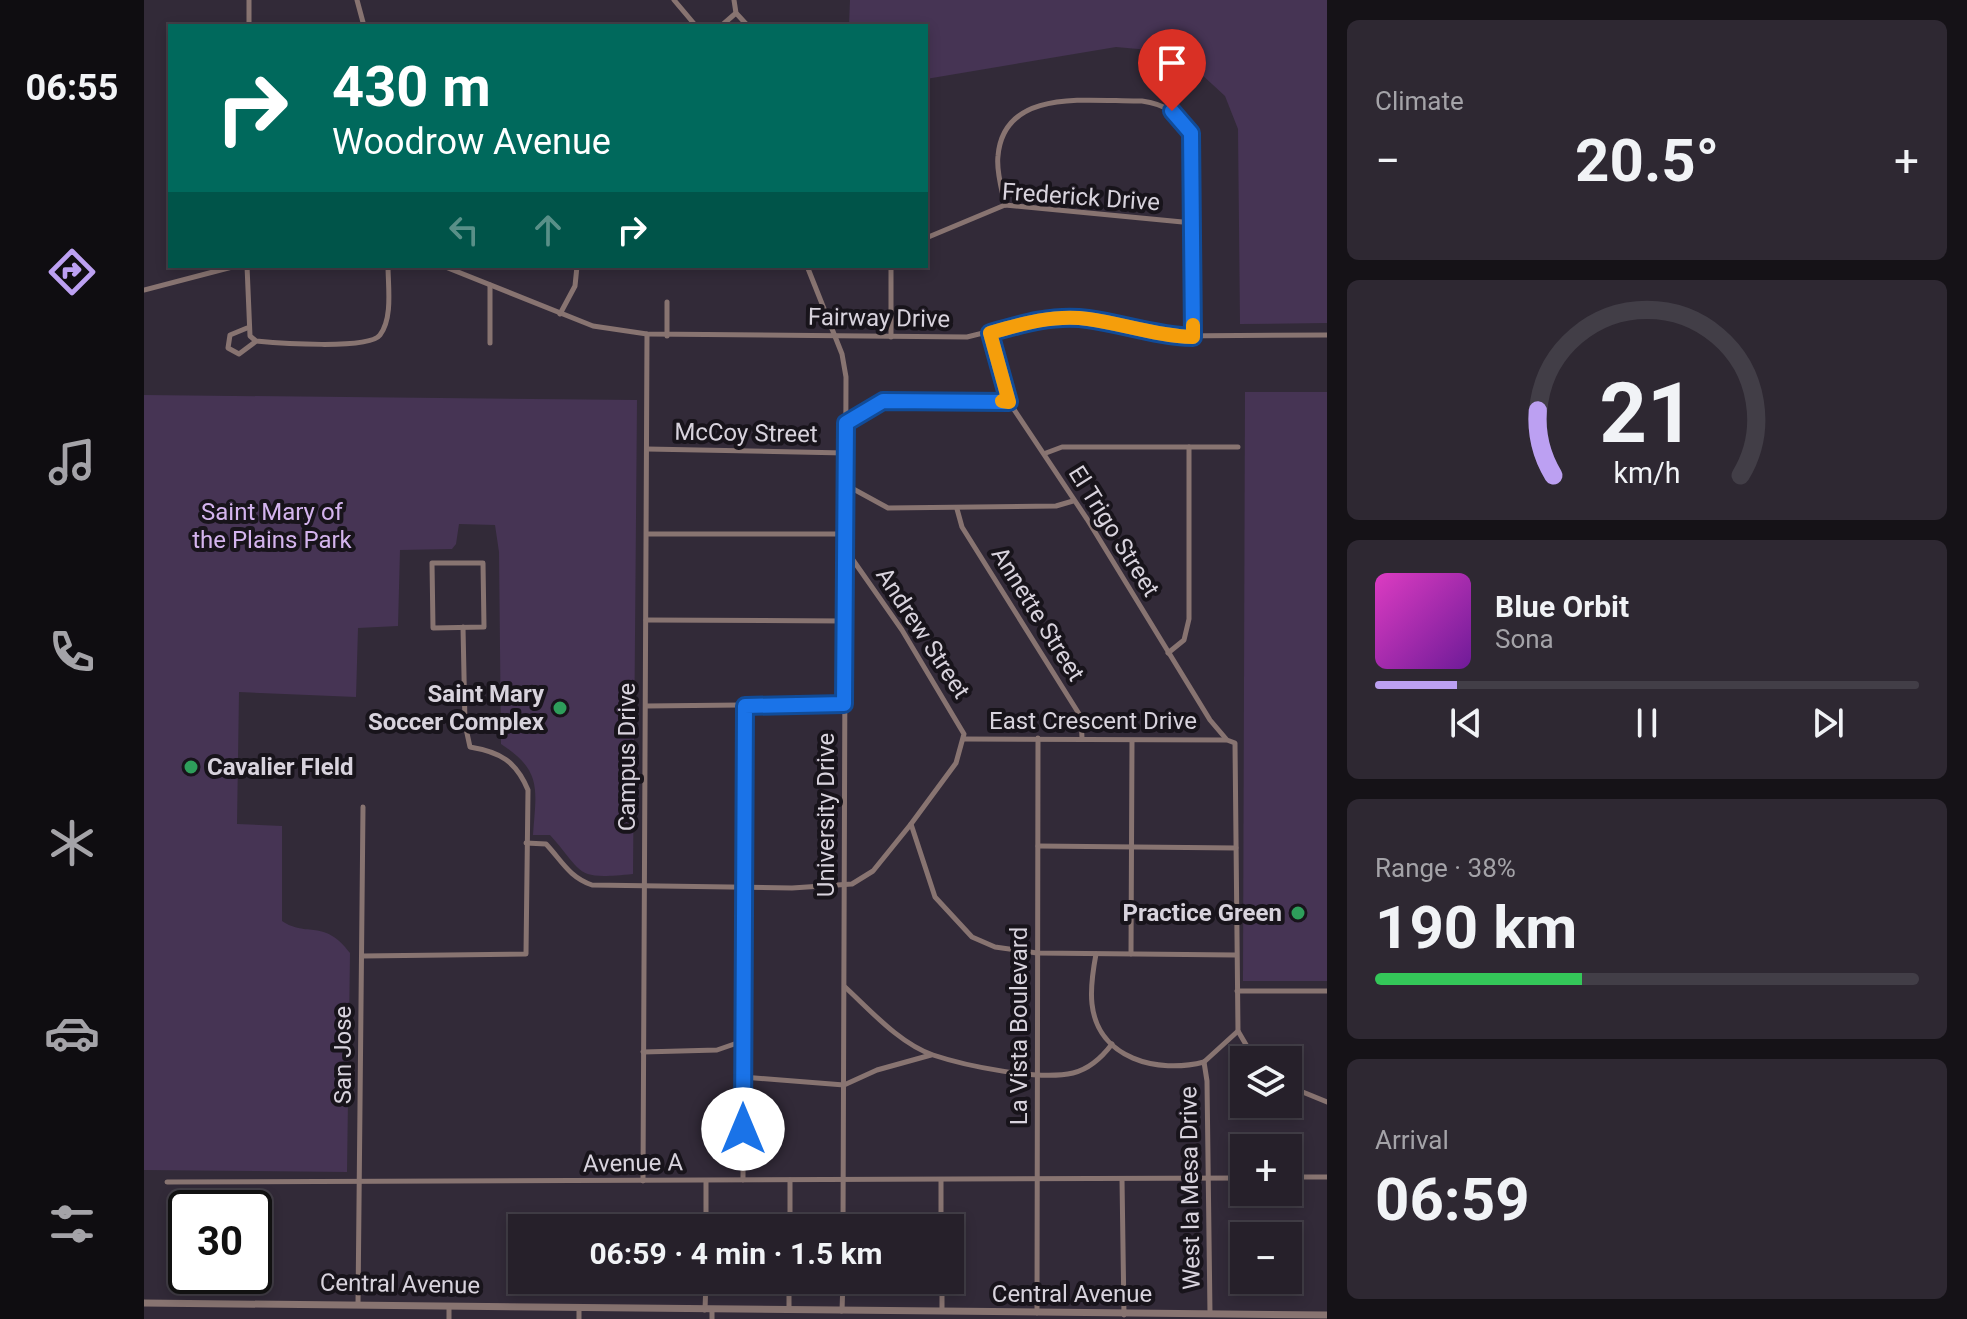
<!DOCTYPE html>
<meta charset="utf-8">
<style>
body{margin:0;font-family:Roboto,sans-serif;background:#2e2832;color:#f1f3f6;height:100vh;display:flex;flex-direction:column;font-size:30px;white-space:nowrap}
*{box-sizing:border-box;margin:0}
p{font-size:26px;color:#a4a3a8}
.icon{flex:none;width:44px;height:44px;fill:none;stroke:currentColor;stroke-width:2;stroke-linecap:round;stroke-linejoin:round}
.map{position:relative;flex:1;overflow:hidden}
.side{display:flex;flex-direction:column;gap:20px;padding:20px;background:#151217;width:640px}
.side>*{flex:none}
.hud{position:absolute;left:24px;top:24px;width:760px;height:244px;border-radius:0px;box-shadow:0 4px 12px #0003,0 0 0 2px #423e47;background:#00695c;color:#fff;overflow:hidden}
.fabs{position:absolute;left:1086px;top:1046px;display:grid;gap:16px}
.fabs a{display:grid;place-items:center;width:72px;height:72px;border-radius:0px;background:#26202a;box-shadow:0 4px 12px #0003,0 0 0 2px #423e47;font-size:40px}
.speed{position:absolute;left:24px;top:1190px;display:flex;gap:16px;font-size:40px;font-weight:700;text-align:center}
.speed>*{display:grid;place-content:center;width:104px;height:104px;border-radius:50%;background:#26202a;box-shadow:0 4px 12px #0003,0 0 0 2px #423e47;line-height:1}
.speed .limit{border:4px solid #111;border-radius:12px;background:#fff;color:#111}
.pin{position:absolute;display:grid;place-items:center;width:68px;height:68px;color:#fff;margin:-82px -34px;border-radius:50% 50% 50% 0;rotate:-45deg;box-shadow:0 0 8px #0007}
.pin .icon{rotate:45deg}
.me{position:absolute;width:88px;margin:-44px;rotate:0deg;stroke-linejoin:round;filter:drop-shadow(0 0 6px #0008)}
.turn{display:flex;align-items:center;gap:28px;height:168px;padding:0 32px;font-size:36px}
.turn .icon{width:104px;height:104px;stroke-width:2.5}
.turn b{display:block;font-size:56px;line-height:68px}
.lanes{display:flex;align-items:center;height:76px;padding:0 32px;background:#0003;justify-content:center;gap:40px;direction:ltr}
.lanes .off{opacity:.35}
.big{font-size:60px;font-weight:700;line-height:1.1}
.side .card{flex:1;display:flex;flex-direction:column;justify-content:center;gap:12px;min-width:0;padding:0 28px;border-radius:12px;background:#2e2832}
.side .dial{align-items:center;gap:0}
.dial svg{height:208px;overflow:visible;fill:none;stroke:#423e47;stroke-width:7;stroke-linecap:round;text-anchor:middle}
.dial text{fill:#f1f3f6;stroke:none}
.song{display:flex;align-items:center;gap:24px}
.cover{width:96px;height:96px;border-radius:12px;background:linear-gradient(135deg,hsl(310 70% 55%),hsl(280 70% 35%))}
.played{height:8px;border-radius:4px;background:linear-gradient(90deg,#bca0f2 15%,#423e47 15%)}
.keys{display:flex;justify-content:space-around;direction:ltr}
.heat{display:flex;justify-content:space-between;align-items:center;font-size:44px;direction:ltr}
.charge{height:12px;border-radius:6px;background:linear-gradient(90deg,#34c759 38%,#423e47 0)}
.trip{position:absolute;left:364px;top:1214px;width:456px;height:80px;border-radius:0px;background:#26202a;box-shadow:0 4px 12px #0003,0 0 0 2px #423e47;font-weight:700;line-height:80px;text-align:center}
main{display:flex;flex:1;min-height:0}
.tabs{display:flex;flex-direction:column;width:144px;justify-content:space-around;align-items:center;background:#0f0d11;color:#a4a3a8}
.tabs .icon{width:56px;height:56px}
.tabs .selected{color:#bca0f2}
.tabs b{font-size:36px;color:#f1f3f6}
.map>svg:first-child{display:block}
</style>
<main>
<nav class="tabs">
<b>06:55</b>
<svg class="icon selected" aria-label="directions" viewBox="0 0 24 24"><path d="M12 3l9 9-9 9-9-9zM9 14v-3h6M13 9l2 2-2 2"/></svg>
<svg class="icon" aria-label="music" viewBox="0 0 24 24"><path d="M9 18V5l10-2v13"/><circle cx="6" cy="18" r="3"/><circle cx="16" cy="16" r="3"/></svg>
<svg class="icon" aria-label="phone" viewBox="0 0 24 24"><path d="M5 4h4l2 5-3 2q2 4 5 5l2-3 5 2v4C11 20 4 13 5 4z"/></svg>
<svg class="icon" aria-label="climate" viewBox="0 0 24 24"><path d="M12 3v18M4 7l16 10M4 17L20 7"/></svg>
<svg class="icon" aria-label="car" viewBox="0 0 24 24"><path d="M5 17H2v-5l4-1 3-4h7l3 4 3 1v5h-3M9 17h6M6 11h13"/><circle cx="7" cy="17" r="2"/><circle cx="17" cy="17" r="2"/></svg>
<svg class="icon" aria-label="filters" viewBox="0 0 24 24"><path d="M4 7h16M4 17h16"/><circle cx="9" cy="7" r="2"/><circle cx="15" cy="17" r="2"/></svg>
</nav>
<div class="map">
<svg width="1183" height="1319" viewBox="0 0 1183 1319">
<rect width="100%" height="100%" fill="#322a38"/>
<g fill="#463454">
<path d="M706,0H1183V323L1096,324L1094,129L1081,96L1043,61L1016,51L972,47L782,79V26H705Z"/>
<path d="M1101,392H1183V981H1099Z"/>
<path d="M0,395L493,400L489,874C430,880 441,874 406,835H389C392,790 399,771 357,744L355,552L351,525L315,524L312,544L308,549L256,550L254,626L214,628L212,697L95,692L93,824L138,826V921C163,938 180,918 206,953L203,1172L0,1170Z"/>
</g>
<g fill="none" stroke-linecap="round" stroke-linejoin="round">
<g stroke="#887471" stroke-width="5">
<path d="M213,0L220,26"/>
<path d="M530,0L552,26"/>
<path d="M590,0L592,13L604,26"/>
<path d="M105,26V0"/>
<path d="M577,26L592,13"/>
<path d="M861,205C858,190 852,171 854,156C860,86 948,102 998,101C1021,104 1035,114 1047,133L1049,337"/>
<path d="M782,238L861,205L1049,223"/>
<path d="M103,266L106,336L112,341C133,343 225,350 236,335C249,318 244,286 244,266"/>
<path d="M299,266L449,326L503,334L823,337L879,323L924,318L1028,336L1183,335"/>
<path d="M663,266L698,354L702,377L699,1228"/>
<path d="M0,290L92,266"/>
<path d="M523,302V336"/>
<path d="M416,314L431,286L433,266"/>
<path d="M103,328L86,335L84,348L95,354L111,342"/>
<path d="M846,333L865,402L943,519L1066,720L1083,740L1091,743L1094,1031L1111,1060"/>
<path d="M747,337V266"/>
<path d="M346,343V285"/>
<path d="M702,423L739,401L865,402"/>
<path d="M503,449L701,453"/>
<path d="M902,453L918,447H1094"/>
<path d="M702,485L744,508L912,506L929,501"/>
<path d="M813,509L818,527L937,717L938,738"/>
<path d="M503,534H701"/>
<path d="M288,563H339L340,627L289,628Z"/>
<path d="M502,620L701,621"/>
<path d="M1024,653L1040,640L1045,619V447"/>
<path d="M502,706L700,704"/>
<path d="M820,739L1082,740"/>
<path d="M767,824L791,897L828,937L851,947L893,953L1091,955"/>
<path d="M382,843L402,844C418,861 425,877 448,885L648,888L708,884L729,871L767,824L812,763L820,734L758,630L702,550"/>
<path d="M894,846L1092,848"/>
<path d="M952,954C949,970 946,987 948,1004C954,1059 1014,1074 1060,1062"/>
<path d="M987,954L988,741"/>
<path d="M218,956L382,954L384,790C372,761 356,752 326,747L321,724L319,627"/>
<path d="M701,987C726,1010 756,1044 789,1055C822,1066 895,1081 929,1073C945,1069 959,1056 968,1044"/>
<path d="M1093,991H1183"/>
<path d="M499,1052L573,1050L599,1041"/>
<path d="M1060,1062L1063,1081L1066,1314"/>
<path d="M1060,1062L1094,1031"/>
<path d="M599,1077L700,1085L733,1070L787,1055"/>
<path d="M1144,1086L1183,1102"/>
<path d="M1144,1177H1183"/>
<path d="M978,1179L980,1315"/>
<path d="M599,1180L601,706"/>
<path d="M797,1180V1228"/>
<path d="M499,1181L503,334"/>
<path d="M23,1182L1100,1178"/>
<path d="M562,1228V1181"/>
<path d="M646,1228V1180"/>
<path d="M798,1280V1311"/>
<path d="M214,1304L219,807"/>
<path d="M645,1309V1280"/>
<path d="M561,1310L562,1280"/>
<path d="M698,1311L699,1280"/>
<path d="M893,1313L894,738"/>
<path d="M305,1319V1306"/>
<path d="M435,1319V1307"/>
<path d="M568,1319V1310"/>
</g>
<path stroke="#887471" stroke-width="7" d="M0,1303L1183,1315"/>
</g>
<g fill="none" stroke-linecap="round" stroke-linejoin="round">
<defs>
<path id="route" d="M599,1129L601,706L700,704L702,423L739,401L865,402L846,333C877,324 911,314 944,319C980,324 1013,336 1049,337L1047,133L1028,111"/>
</defs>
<use href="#route" stroke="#114b97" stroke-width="20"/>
<use href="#route" stroke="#1a73e8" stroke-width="14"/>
<path stroke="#f59e0b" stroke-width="14" d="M858,401L865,402L846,333C877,324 911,314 944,319C980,324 1013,336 1049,337V325"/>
</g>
<g fill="#2e9e5b" stroke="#18141b" stroke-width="3">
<circle cx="416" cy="708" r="8"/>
<circle cx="47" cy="767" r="8"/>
<circle cx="1154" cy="913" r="8"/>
</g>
<g text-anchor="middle" stroke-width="8" stroke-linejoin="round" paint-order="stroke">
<g font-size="24" fill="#d8d3dd" stroke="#18141b">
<text transform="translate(937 197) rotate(4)" y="8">Frederick Drive</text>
<text transform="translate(735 318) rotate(1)" y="8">Fairway Drive</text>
<text transform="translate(602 433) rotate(1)" y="8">McCoy Street</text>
<text transform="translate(970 531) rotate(58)" y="8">El Trigo Street</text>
<text transform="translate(894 614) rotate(58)" y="8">Annette Street</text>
<text transform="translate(779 633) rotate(57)" y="8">Andrew Street</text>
<text x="949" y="729">East Crescent Drive</text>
<text transform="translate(483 757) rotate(-90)" y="8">Campus Drive</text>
<text transform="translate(682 815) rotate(-90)" y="8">University Drive</text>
<text transform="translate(875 1026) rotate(-90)" y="8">La Vista Boulevard</text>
<text transform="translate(199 1055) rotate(-90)" y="8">San Jose</text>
<text transform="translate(489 1163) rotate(-1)" y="8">Avenue A</text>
<text transform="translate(1046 1188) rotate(-91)" y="8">West la Mesa Drive</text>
<text transform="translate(256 1284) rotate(1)" y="8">Central Avenue</text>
<text x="928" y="1302">Central Avenue</text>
</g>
<g font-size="24" fill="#d4b4ee" stroke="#18141b">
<text x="128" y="520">Saint Mary of<tspan x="128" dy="28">the Plains Park</tspan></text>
</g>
<g font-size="24" font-weight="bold" fill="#d8d3dd" stroke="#18141b" text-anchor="end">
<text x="400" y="702">Saint Mary<tspan x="400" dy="28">Soccer Complex</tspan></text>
<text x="63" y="775" text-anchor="start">Cavalier FIeld</text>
<text x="1138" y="921">Practice Green</text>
</g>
</g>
</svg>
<div class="fabs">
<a><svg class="icon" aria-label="layers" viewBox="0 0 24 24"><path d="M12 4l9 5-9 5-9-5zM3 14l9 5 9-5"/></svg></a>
<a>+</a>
<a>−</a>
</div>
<div class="speed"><div class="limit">30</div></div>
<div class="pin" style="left:1028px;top:111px;background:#d93025"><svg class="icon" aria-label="arrive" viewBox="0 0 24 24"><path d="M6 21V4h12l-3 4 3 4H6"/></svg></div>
<svg class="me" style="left:599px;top:1129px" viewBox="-20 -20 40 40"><circle r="19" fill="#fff"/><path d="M0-13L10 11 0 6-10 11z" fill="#1a73e8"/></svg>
<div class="trip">06:59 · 4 min · 1.5 km</div>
<div class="hud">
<div class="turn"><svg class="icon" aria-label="right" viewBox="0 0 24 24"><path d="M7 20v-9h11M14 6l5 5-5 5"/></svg><div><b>430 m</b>Woodrow Avenue</div></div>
<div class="lanes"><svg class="icon off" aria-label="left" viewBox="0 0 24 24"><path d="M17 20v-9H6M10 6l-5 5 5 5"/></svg><svg class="icon off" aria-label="ahead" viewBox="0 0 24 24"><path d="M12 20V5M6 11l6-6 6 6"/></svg><svg class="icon" aria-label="right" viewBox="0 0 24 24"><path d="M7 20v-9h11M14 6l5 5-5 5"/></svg></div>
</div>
</div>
<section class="side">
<div class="card"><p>Climate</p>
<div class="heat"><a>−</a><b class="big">20.5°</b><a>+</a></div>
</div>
<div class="card dial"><svg viewBox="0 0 100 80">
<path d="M14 69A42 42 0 1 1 86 69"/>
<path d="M14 69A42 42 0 0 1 8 44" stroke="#bca0f2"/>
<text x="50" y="56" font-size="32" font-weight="700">21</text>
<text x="50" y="72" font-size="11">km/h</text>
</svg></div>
<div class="card">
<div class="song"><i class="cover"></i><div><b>Blue Orbit</b><p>Sona</p></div></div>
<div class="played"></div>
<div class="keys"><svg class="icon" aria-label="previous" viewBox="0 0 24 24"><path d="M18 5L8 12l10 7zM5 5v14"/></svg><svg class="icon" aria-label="pause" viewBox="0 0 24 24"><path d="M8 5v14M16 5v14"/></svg><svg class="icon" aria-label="next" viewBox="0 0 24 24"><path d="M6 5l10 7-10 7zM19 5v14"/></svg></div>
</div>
<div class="card"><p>Range · 38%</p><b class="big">190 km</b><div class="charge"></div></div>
<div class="card"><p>Arrival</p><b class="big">06:59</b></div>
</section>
</main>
